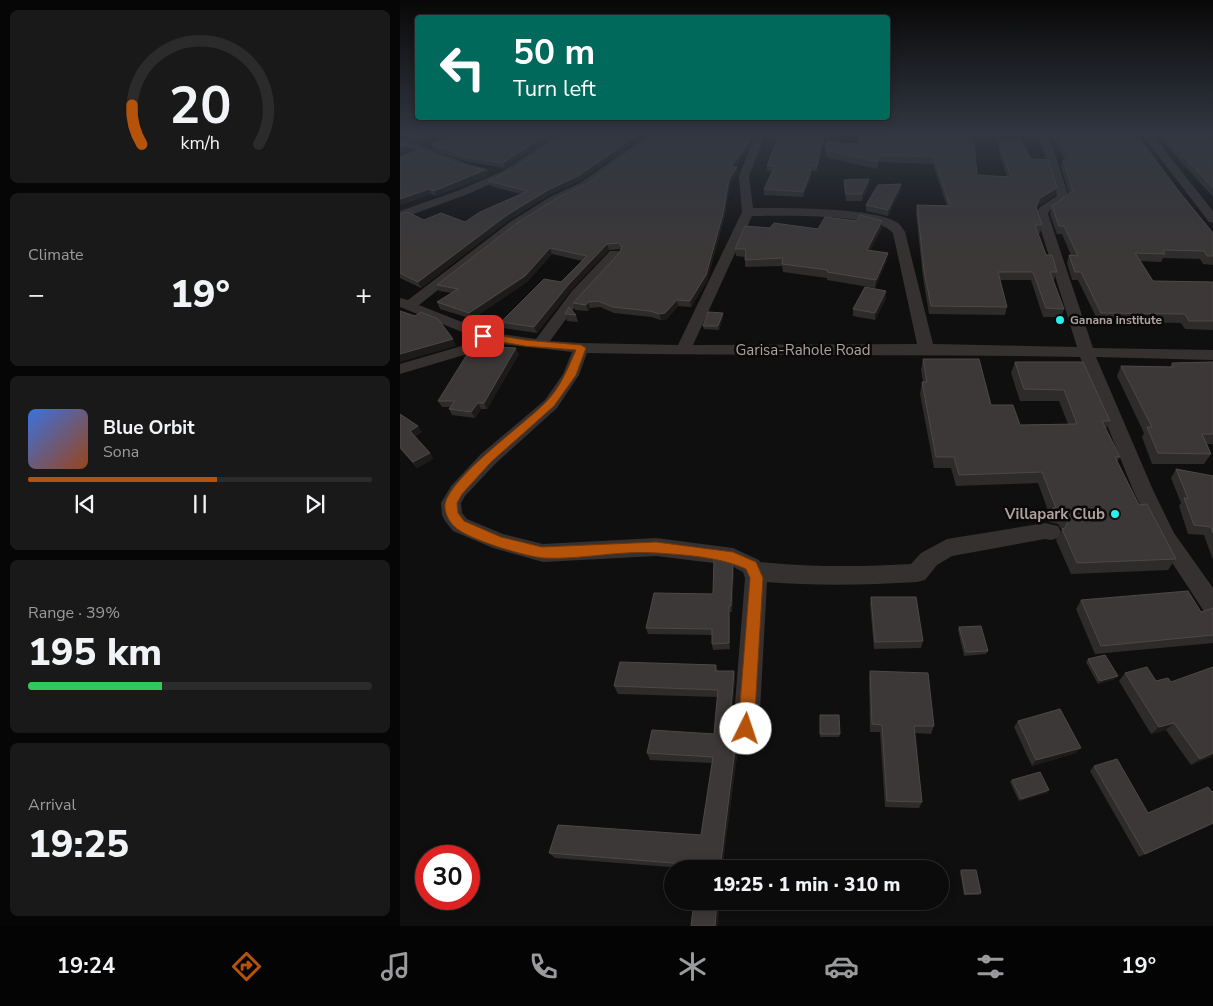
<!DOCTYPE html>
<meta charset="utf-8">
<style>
body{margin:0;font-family:"Nunito Sans",sans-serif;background:#1a1919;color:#f1f3f6;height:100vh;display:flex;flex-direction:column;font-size:19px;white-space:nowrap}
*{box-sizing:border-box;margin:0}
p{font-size:16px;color:#9a9b9d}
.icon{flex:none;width:28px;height:28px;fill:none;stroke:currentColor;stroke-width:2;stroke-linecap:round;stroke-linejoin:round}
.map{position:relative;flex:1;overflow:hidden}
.details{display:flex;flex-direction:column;gap:10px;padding:10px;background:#070606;width:400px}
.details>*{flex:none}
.top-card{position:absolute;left:15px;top:15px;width:475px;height:105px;border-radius:5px;box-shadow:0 2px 8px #0003,0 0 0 1px #2c2b2c;background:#00695c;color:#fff;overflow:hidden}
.speed{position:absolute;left:15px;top:845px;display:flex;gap:10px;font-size:25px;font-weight:700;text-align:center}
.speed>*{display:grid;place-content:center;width:65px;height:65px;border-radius:50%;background:#0c0b0b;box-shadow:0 2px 8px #0003,0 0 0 1px #2c2b2c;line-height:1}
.speed .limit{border:8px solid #d22;background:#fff;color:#111}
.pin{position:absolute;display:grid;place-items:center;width:42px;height:42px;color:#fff;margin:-21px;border-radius:10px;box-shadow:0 2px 8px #0006}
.me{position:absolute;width:55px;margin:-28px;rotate:4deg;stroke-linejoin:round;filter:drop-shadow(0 0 4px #0008)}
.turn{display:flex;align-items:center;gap:18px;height:105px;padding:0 15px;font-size:22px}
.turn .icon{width:65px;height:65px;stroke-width:2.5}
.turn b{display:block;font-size:35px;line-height:42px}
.big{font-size:38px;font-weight:800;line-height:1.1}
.details .card{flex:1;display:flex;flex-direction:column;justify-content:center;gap:8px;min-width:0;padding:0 18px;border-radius:8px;background:#1a1919}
.details .dial{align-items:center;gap:0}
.dial svg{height:130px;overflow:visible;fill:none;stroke:#2c2b2c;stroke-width:7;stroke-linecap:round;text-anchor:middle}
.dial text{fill:#f1f3f6;stroke:none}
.song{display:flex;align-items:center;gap:15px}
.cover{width:60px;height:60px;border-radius:8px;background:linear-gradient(135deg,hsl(220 70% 55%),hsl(20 70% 35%))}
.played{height:5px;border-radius:2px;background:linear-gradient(90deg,#b45309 55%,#2c2b2c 55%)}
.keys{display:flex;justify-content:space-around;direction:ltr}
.heat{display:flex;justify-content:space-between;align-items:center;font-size:28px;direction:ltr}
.charge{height:8px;border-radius:4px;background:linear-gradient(90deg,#34c759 39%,#2c2b2c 0)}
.trip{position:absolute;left:264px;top:860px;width:285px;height:50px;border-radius:25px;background:#0c0b0b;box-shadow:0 2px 8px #0003,0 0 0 1px #2c2b2c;font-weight:800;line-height:50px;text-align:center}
.tabs{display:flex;height:80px;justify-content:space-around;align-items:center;background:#050404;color:#9a9b9d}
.tabs .icon{width:35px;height:35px}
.tabs .active{color:#b45309}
.tabs b{font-size:22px;color:#f1f3f6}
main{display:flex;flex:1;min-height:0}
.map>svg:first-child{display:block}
</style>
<main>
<section class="details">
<div class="card dial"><svg viewBox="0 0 100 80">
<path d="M14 69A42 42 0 1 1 86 69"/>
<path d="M14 69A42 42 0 0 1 8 45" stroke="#b45309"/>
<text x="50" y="56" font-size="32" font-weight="700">20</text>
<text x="50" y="72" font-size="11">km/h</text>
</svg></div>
<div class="card"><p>Climate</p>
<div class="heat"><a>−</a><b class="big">19°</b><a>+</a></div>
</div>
<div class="card">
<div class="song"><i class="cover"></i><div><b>Blue Orbit</b><p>Sona</p></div></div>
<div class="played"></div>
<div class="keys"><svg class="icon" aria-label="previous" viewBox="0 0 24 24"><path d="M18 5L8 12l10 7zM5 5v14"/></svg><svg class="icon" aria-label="pause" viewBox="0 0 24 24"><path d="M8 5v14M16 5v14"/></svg><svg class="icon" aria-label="next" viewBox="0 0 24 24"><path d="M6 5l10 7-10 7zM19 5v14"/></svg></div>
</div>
<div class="card"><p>Range · 39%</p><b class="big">195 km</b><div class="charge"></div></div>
<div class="card"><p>Arrival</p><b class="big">19:25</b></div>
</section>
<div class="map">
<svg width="813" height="926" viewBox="0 0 813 926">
<rect width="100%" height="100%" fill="#100f0f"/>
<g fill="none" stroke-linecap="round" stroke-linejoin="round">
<g fill="#353130" fill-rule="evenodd">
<path d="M162,133H174L111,175L68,194L0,219V211L60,190L103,171Z"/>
<path d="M252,133H264L188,187L158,202L118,227L19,305L87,332L136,339L172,291L210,251H220L222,254L220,257L182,297L150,341L181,343L278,345L342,212L339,176L356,133H366L349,176L353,208C384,208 475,207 498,223C501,225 503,229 505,232L533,344L677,347L636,214L640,207L657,196L638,133H648L669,197L663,203L649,211L648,214L693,348L813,350V360L696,357L753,490L774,533L813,588V616L805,613L756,538L733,490L680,357C516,354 351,356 187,353L179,375L157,408L95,464L65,496L61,503L62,513L67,519L103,534L143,544L256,538L333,548L359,560L360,562C411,567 460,567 511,564L521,553L547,539L645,523L658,526L661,532L658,538L651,540L645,539L552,556L537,565L525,580L517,582C466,585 417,586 367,582L359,729L355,738L346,742L337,738L333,729L345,578L343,572L330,565L256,556L143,562L93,548L53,531L45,521L42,515L41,503L51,486L81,454L145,400L163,374L172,352L101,344L0,374V364L82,340L0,307V298L8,300L110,222L150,197L180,183ZM352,216C379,216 477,213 493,233L517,344L293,345Z"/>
<path d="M741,133H751L813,211V223L809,222Z"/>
<path d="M0,138L68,164L87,169L88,171L83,174L60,168L0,144Z"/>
</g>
</g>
<g fill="#2e2c2b">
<path d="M0,133H43L20,144L0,137Z"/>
<path d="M54,133H158L105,168L68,162L34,150L32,144Z"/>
<path d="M168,133H248L179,181L149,195L109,220L21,288L0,278V214L24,220L65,222L121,194L90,186L88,181L110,171Z"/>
<path d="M380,133H425L417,171H411L410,179L403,197L364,195V189L372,171H367V166Z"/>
<path d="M570,133L577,175L607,177L598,148L599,141L631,159L657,188L655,195L638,206L637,209L642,225L640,233H638L646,255L657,272L654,280H653L664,309L661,317H643L631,280H600L607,307L605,315L529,314L523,278L516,213L517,205L547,206L533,164L480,162L477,169L425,157L426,150L458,144Z"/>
<path d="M626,133H638L637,136H627Z"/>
<path d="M650,133H735L781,194L813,233V265L803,264L800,259L763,258L761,262L741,261L753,281L813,282V330L785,329L781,323L698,321L678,280H672L667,263L669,255H671L662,234H657L650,214L652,206L669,194L661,167L663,160H665Z"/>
<path d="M755,133L813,134V197Z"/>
<path d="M349,146L335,167L337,173L330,184L324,219L307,281L291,307L278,306L267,319L261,320L251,317L214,313L200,307L190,308L188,311L175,310L173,303L220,252L221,250L220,249L209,250L171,290L137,333L103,328L101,322L161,282L182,261L152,254L127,282L72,319L40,309L37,302L52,293L39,291L37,285L188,183Z"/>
<path d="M0,157L59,164L85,170L87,176L36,196L31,194L0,205Z"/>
<path d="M444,180L469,186L462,201H446L444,186Z"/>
<path d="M501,190L488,216L466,211V205Z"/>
<path d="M457,221H482V228L470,250L487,260L475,288L427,280V278L383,272L382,266L345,267V257L336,256L335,249L370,228L418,229Z"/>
<path d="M486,291V298L475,320L453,316V309Z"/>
<path d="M165,314L176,315L178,322L167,321Z"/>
<path d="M323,317L319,330L304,329L303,326Z"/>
<path d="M119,354L87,409H81L75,418L52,415L49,409L50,407H42L38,401Z"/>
<path d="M523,359L620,425L668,424L659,401H620L611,373L615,362H683L710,421L706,429L720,457L717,462L739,505L776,559L768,570L671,574L656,540L662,530L658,524L649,522L648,520L650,516L638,483L556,486L551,468H534L520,394L522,382H523L521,370Z"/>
<path d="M813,362V444H807L811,454L804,464H752L742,437L744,433L717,376L721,366L770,367L772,363Z"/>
<path d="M0,414L22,432L15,436L30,453L33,459L17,468L0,449Z"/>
<path d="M776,469L813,476V560L804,535L788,534L779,506L781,503L771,478Z"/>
<path d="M334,569L332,612H330V649L313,650L312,644V635L248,634L246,628L313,594Z"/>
<path d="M471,597L523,641L521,648L474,649L470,604Z"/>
<path d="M681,600L801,612L813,608V643L695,654L676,609Z"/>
<path d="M559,627L588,651L586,654L564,656L558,630Z"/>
<path d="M688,659L715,679L698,684L686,662Z"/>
<path d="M316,665L318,671H334L335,678L331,726L334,732L337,734L339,741L322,869H295L155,858L149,853L301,835L312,763L250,760L247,753L314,734L317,697L218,694L214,686Z"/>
<path d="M813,667V756L791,765L766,730L751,734L719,681L725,673L756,681L771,682Z"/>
<path d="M470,671L534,726L531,734L515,733L522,802L519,808L485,807L480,732H470L469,679Z"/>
<path d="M420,715L440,734L439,737H420Z"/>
<path d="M618,721L676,753L632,766L614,727Z"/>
<path d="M694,766L748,813L812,792L813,824L739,857L690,771Z"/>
<path d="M612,780L649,790L647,793L619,801L610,782Z"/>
<path d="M561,870L581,893L579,895H564L560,872Z"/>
</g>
<g fill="#1c1b1a">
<path d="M30,133H43L20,144L18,139Z"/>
<path d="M149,133H158L105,168L103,163Z"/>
<path d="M240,133H248L179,181L149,195L109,220L21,288L18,282L107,215Z"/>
<path d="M352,133H354L349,146L331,172V167Z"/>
<path d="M424,133H425L417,171V166Z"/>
<path d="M5,145L7,150L0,154V147Z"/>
<path d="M481,155L480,162L477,169L478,162Z"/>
<path d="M411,166L410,179L403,197V192Z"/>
<path d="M337,167V173L330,184L324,219L307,281L291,307L290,301L329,179Z"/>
<path d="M85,170L87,176L36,196L34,191Z"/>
<path d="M469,179V186L462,201V194Z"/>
<path d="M501,184V190L488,216V210Z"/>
<path d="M657,188L655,195L638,206L634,215L636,207L640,198Z"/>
<path d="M29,189L31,194L0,205V199Z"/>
<path d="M482,221V228L467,257V250Z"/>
<path d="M207,244L209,250L171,290L137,333L134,327L169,284Z"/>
<path d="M150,248L152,254L127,282L72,319L69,313Z"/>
<path d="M488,253L487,260L475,288L476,280Z"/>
<path d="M486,291V298L475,320V313Z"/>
<path d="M277,300L278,306L267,319L261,320L259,314Z"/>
<path d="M188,302L190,308L188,311L186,305Z"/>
<path d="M323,313V317L319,330L318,326Z"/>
<path d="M53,339L56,346L0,362V354Z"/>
<path d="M116,348L119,354L87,409L84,403Z"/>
<path d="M78,403L81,409L75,418L71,412Z"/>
<path d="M18,426L22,432L14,437L10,431Z"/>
<path d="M30,453L33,459L17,468L13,462Z"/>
<path d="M333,563L334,569L332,612L331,606Z"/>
<path d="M329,606L330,612V649L329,643Z"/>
<path d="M334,671L335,678L331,729L330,722Z"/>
<path d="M718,676L715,679L698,684L700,681Z"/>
<path d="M774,723L766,730L751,734L759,727Z"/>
<path d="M337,734L339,741L322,869H320Z"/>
<path d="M681,748L676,753L632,766L636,760Z"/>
<path d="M813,753V756L791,765L800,759Z"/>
<path d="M649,790L647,793L619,801L621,799Z"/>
<path d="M813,823V824L739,857L745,854Z"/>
<path d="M317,901H320L318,926H315Z"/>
</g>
<g fill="#3c3837" stroke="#4e4848">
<path d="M2,133H30L18,139Z"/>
<path d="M54,133H149L103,163L66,157L32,144Z"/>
<path d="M168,133H240L178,176L148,190L107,215L18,282L0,273V214L7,212L24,220L41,213L65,222L80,212L128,191L88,181L110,171Z"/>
<path d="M259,133H352L349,141L331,167H337L329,179L323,214L306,275L290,301L277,300L265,313L259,314L250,311L213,307L198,301L188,302L186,305L173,303L220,252L222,247L219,243L207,244L169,284L134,327L101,322L144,279L161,282L187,256L150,248L125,276L69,313L37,302L58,289L37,285L117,223L157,198L188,183Z"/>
<path d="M380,133H424L417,166H411L410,174L403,192L364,189L375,166H367Z"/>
<path d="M459,133H570L572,141H574L577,175L611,177L599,141H621L631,159L648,160L657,188L640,198L636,207L642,225H635L646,255H652L657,272H650L664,309L646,308L633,272H598L607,307L531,306L524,270L517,205L550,206L534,157L481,155L478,162L426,150L427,142L458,144Z"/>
<path d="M656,133H735L781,194L813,233V256H807L804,251L763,250L765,254L735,253L753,281L813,282V321H789L785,314L701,313L681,272H675L669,255L678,256L664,226H659L652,206L673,191L663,160H671Z"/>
<path d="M762,133L813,134V188Z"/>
<path d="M0,142L5,145L0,147Z"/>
<path d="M19,150L59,164L85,170L34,191L29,189L0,199V157Z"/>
<path d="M469,179L462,194H446L444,180Z"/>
<path d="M501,184L488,210L466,205L478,185Z"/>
<path d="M460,215L482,221L467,250L488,253L476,280L427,272L428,270L382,264L383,258L345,260L346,249H335L345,226L370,228L374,223L418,229L425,217L457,221Z"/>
<path d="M465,287L486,291L475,313L453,309Z"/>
<path d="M169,307L176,315L165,314Z"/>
<path d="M0,311L15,316L21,312L38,319L53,339L0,354Z"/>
<path d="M308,312L323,313L318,326H303Z"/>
<path d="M77,346L116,348L84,403H78L71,412L49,409L55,401H38L71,348Z"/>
<path d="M523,359H579L591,405H613L620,425L677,424L664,390L624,389L615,362H683L710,421H702L720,457H715L739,505L747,504L776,559L677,563L662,529L665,528L668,520L664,513L654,511L653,508H656L642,472L559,475L554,457H536L522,382H527Z"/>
<path d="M813,362V434H802L811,454L758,453L747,427H752L721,366L774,367L772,363Z"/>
<path d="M0,414L18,426L10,431L30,453L13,462L0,447Z"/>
<path d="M776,469L813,476V533L811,527L794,525L784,498H788Z"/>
<path d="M314,559L333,563L331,606H329V643L312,644V629L246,628L254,593L313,594Z"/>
<path d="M788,591L801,612L813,608V635L701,646L681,600Z"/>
<path d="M471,597H516L523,641L475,642Z"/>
<path d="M581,626L588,651L566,652L559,627Z"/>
<path d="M705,655L718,676L700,681L688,659Z"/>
<path d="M220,662L316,665L315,671H334L330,722L334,732L337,734L320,869H297L298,865L149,853L158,825L301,835L313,757L247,753L252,730L314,734L318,690L214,686Z"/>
<path d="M747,667L756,681L768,678L771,682L813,667V753L800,759L774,723L759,727L725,673Z"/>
<path d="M470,671L528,673L534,726H514L522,802L487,801L482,725L472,724Z"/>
<path d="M660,709L681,748L636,760L618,721Z"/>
<path d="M420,715H439L440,734H420Z"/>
<path d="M717,759L748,813L808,787L812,792L813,791V823L745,854L694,766Z"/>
<path d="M640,772L649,790L621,799L612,780Z"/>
<path d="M561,870H576L581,893L565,894Z"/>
<path d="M294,901H317L315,926H291Z"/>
</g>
<linearGradient id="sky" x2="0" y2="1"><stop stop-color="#090808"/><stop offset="0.51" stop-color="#313742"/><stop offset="1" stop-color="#313742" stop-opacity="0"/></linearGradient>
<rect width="813" height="263" fill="url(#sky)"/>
<path fill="#b45309" stroke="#753606" d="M83,333L125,340L181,345L186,348L176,375L154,406L91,462L62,494L57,503L58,513L64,521L101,537L142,547L256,542L333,552L356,562L363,578L354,729L351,735L346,737L340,735L338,729L350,578L346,569C320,557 286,555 257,553C220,550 181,560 144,558C126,557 67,539 55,527C49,522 44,512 45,504C51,476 125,424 146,402C160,388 168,368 176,350L125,346L79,338L78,336Z"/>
<g fill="#26f1ef" stroke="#0b0a0a" stroke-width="2">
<circle cx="660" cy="320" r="5"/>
<circle cx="715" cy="514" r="5"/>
</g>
<g text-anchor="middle" stroke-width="5" stroke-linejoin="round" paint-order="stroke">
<g font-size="12" font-weight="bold" fill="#b1a0a0" stroke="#0b0a0a" text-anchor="start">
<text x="670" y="324">Ganana institute</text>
</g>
<g font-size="15" fill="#b1a0a0" stroke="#0b0a0a">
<text x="403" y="355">Garisa-Rahole Road</text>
</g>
<g font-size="15" font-weight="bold" fill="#b1a0a0" stroke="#0b0a0a" text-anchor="end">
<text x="705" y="519">Villapark Club</text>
</g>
</g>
</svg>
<div class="speed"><div class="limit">30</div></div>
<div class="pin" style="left:83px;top:336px;background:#d93025"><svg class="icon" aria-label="arrive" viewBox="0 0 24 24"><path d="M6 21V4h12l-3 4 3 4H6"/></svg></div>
<svg class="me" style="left:346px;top:729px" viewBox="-20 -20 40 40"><circle r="19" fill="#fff"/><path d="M0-13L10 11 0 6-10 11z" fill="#b45309"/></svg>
<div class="trip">19:25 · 1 min · 310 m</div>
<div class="top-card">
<div class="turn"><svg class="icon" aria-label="left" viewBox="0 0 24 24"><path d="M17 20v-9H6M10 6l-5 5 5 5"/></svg><div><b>50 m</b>Turn left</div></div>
</div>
</div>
</main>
<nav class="tabs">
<b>19:24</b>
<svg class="icon active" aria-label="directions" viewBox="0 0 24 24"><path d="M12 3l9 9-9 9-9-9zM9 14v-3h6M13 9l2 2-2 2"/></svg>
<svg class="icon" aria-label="music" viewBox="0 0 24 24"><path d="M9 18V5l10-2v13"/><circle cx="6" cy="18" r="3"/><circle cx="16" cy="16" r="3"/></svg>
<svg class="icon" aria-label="phone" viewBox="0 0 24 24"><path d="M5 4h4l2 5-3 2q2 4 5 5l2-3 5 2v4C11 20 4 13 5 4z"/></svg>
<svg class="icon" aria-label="climate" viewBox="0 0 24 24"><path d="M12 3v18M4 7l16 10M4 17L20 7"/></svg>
<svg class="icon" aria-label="car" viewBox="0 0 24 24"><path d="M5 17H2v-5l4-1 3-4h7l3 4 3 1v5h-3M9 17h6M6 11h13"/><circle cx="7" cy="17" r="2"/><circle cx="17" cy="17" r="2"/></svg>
<svg class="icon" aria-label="filters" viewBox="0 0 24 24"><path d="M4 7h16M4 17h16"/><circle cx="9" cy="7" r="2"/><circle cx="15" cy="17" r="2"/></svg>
<b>19°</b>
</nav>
